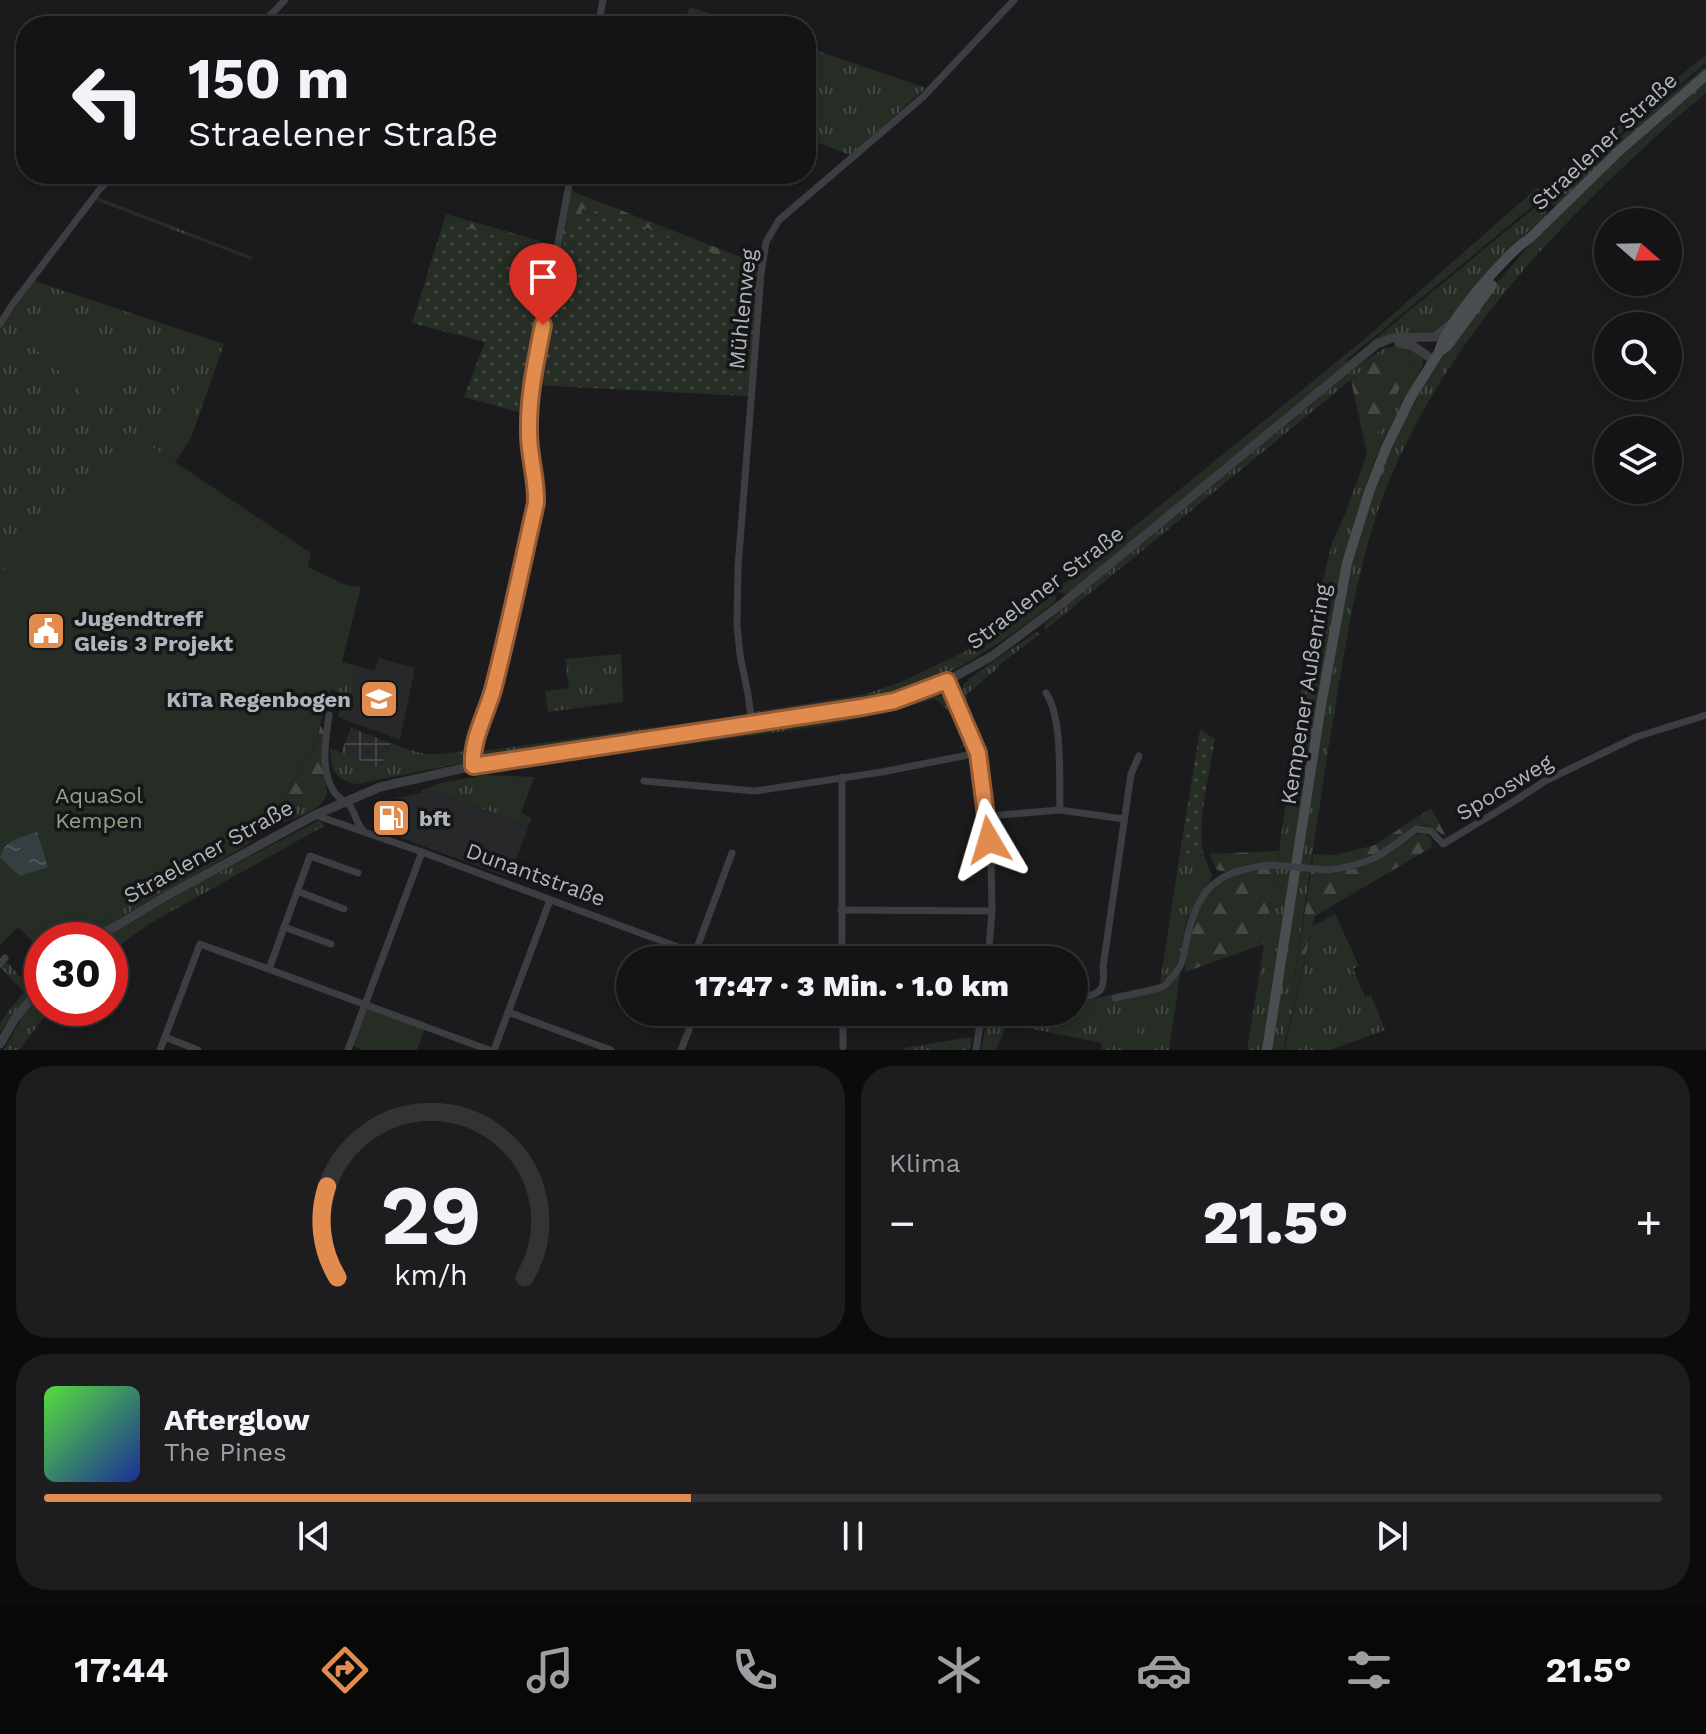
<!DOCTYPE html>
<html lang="de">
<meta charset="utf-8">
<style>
body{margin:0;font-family:"Work Sans",sans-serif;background:#1d1d1f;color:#f1f3f6;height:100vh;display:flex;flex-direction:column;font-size:30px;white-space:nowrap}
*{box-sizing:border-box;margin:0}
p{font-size:26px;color:#9d9ea1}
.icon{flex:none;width:44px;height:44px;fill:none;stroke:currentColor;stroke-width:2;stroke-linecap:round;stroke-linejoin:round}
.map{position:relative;height:1050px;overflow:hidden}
.details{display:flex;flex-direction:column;gap:16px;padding:16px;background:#0b0b0c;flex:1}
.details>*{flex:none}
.top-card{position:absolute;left:16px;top:16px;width:800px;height:168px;border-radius:32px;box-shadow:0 4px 12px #0003,0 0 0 2px #333335;background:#141416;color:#f1f3f6;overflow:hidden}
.needle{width:52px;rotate:110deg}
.tools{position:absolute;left:1594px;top:208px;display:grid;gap:16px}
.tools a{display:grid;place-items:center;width:88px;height:88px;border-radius:50%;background:#141416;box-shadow:0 4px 12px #0003,0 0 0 2px #333335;font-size:40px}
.speed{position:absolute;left:24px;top:922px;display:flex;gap:16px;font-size:40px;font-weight:700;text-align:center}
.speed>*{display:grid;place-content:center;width:104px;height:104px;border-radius:50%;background:#141416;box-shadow:0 4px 12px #0003,0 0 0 2px #333335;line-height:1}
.speed .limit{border:12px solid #d22;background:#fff;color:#111}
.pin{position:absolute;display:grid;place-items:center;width:68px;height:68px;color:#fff;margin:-82px -34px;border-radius:50% 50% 50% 0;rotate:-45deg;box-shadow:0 0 8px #0007}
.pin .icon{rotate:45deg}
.me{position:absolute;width:88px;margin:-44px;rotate:353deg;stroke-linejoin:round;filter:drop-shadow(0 0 6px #0008)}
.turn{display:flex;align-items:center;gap:28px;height:168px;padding:0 40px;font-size:36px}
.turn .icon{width:104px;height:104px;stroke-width:2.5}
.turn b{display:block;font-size:56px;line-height:68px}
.big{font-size:60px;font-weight:800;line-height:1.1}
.details .widget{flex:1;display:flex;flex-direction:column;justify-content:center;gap:12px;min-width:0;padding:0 28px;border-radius:32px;background:#1d1d1f}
.details .dial{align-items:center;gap:0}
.dial svg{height:208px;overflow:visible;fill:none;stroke:#333335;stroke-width:7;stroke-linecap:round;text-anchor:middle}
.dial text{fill:#f1f3f6;stroke:none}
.song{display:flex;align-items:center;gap:24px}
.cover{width:96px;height:96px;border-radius:12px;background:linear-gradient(135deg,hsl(110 70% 55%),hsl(230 70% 35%))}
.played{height:8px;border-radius:4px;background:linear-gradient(90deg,#e28b4e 40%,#333335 40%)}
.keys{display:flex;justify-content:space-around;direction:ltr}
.heat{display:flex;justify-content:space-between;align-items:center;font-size:44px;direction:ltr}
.details .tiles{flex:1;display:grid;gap:16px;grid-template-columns:1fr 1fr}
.widget:last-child{grid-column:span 2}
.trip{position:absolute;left:616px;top:946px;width:472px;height:80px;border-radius:40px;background:#141416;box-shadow:0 4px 12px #0003,0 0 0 2px #333335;font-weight:800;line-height:80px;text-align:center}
.tabs{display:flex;height:128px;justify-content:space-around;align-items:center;background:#080809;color:#9d9ea1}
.tabs .icon{width:56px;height:56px}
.tabs .on{color:#e28b4e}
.tabs b{font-size:36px;color:#f1f3f6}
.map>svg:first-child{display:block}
</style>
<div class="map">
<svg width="1706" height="1050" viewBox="0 0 1706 1050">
<defs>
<pattern id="industrial-grid" width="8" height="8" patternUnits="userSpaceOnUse" patternTransform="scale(2)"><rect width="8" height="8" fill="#27282a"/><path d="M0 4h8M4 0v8" fill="none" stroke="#444547"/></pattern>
<pattern id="grass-tufts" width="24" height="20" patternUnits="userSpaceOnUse" patternTransform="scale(2)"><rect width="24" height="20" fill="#262d25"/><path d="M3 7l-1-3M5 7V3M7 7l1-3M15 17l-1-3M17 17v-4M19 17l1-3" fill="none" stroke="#434943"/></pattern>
<pattern id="forest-firs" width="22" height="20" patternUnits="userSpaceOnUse" patternTransform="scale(2)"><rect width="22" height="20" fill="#262d25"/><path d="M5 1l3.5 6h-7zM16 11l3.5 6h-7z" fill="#434943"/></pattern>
<pattern id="garden-dots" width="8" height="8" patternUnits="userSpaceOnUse" patternTransform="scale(2)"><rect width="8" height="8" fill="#262d25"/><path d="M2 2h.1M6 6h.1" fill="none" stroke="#434943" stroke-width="1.8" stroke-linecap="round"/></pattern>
<pattern id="water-ripples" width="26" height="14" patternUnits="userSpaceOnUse" patternTransform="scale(2)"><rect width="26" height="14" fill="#343f42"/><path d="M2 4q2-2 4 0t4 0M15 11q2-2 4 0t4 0" fill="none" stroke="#4f585b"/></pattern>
</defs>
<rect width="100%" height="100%" fill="#1b1b1d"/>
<g fill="#27282a">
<path d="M379,658L415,668L400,740L343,719L358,666L374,671Z"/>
<path d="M431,790L529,825L510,876L507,877L374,828L372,825L381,802Z"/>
</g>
<path fill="url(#industrial-grid)" d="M351,728L391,743L380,769L341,753Z"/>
<g fill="url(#grass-tufts)">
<path d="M690,7L746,26H682Z"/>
<path d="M806,47L926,88L850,155L806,138Z"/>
<path d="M1706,55V63L1345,361L1347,362L1540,203L1546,210V216L1525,234L1504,256L1445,325L1433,334H1395L1249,446L1067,594L1055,591L1367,337L1537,188L1543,190L1548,187L1564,169Z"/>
<path d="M1706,66V70L1652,115L1556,205L1550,204L1545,199Z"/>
<path d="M1706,80V93C1676,117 1648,144 1620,170C1517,268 1425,376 1377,513C1356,576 1346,643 1335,708C1316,822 1301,936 1283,1050H1271L1343,604C1350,570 1358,537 1369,504C1414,371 1509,258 1610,164C1641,135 1674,108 1706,80Z"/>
<path d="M97,197L252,257V260L95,200Z"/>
<path d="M34,281L224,344L191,438L175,462L130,433L32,540L31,545L23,548L0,574V329Z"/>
<path d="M1398,345L1404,346L1423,356V364C1412,393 1393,418 1381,446C1362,490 1350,536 1339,582L1264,1050H1247L1279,851L1304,674L1319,597L1332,543L1345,514L1367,454L1413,361L1379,357L1045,630V624L1363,362L1383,349Z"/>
<path d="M1052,593L1056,596L1055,602C1003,642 950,679 886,698C845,710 802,714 759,721L755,717L753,712L866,694L901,682L966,651Z"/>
<path d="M1036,632L1040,634L999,665V667L967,694V703L976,726L962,696L963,685L970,678Z"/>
<path d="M621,654L623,702L548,712L545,691L569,688L565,659Z"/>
<path d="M341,662L358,666L343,718L338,717L344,696L331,689L336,684Z"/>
<path d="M936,693L947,699L966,738L967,745L959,749L963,744C962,730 947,704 934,699L886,713L821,726L503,770L508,765L848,717L901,705Z"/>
<path d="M749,714L746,722L489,759L479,760L475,752Z"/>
<path d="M391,743C424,756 429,756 465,751L468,753L469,758L467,762L357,784C335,780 331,770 330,748L380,768Z"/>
<path d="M485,775L534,777L521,813L529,817L531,820L529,825L431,790L420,792L441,783Z"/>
<path d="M327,792C323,812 291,819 274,826C263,831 255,838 247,845L128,913L88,940H74L146,893L243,838L261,824Z"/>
<path d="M318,821L323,823L324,826L149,924L110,952V940H101L186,890Z"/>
<path d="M1180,852L1204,856L1212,876C1209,888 1198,897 1192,908C1176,939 1191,956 1160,985L1179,974L1180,975L1169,1050H1101L1102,1043L1007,1024L996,1050H981L989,1012H1074V1003L1160,984Z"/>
<path d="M1335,914L1359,966L1353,969L1365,997L1371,995L1385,1030L1330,1050H1284L1313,926Z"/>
<path d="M42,959V980L23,1001L0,1032V1022L24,992L0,967L5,962L9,964L29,986L32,982L25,975Z"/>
<path d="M42,991V1008H51L19,1050H4L22,1017Z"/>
<path d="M970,1037L972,1040L969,1050H904L905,1048Z"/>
</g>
<g fill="url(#forest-firs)">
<path d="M570,186L574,192L756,263L761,261L749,396H744L750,268L583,209L581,223L548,328H544Z"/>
<path d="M446,214L554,245L552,253L444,221Z"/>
<path d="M1379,357L1413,361L1367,454L1351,380Z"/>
<path d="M320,726L323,728L324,733L323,764L327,792L269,820L317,743Z"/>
<path d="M1431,808L1447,838C1439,832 1430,824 1420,825C1409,827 1398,840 1389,846C1364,862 1341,867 1312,867L1313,854L1335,855L1375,845Z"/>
<path d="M1418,834H1424L1431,838L1432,847L1315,916L1283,1050L1311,872C1343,872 1363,871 1391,852C1400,846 1407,837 1418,834Z"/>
<path d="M1279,851L1277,861L1248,864L1227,872L1217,870L1209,854Z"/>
<path d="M1276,868L1264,944L1185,972C1190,909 1206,870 1276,868Z"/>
</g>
<g fill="#262d25">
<path d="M54,298L124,364L89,400L22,336Z"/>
<path d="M184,377L206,387L179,448L157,438Z"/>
<path d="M130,432L311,553L308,567L346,585L361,587L336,685L331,689L328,713L323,711L317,742L269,820L243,838L146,893L74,940H42V952L18,927L0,945V574L23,548L31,545V540Z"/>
<path d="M481,782H526L514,813L475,798Z"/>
<path d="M369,1007L425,1028L417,1050H362L352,1046L366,1009Z"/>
<path d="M1102,1015L1139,1020L1136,1046L1099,1041Z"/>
</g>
<g fill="url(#garden-dots)">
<path d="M582,209L611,214L751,268L744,396L533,385L544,328L548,327L568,223H581Z"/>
<path d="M444,221L552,253L525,414L464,397L485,342L412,323Z"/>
<path d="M1200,729L1215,739C1210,772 1196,823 1204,856L1180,852Z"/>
</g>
<path fill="url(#water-ripples)" d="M37,832L48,867L20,876L0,858C4,839 20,838 37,832Z"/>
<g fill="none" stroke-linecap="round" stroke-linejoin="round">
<g stroke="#3c3e41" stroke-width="7">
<path d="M260,26L285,0"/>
<path d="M598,26L603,0"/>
<path d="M0,324L12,305L100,189L115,174"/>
<path d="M947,681L978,753L991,859L992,911L988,960"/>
<path d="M1046,693C1063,718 1059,779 1060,810"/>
<path d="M329,715C326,740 319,771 335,793C339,798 345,801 350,806C355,813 356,822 362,829"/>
<path d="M752,724L748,694L740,655L737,625L738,567L761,274L766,242L779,220L923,97L1014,0"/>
<path d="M473,766V748L488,708L503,649L536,503L537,486L529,435L531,386L571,174"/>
<path d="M644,781L755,791L882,772L978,753"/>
<path d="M315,815L422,852L713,960"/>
<path d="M987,816L1060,810L1124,819"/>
<path d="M1327,870C1371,865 1382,855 1416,829L1431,831L1443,844L1513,802L1545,781L1636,737L1706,715"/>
<path d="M297,891L344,909"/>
<path d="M841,910L992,911"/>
<path d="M284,927L331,944"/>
<path d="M695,953L732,853"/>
<path d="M842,960V777"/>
<path d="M0,964L5,958"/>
<path d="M269,969L310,856L358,873"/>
<path d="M1115,998C1126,995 1155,991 1164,986C1167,984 1169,980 1172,977C1183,965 1183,959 1186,943C1196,889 1217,869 1273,865"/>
<path d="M1074,999C1099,994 1106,994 1103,967L1131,774L1139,756"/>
<path d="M508,1012L611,1050"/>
<path d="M843,1012V1047"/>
<path d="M165,1037L198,1050"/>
<path d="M160,1050L200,944L489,1050"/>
<path d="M348,1050L422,852"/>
<path d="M494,1050L550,900"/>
<path d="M681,1050L696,1012"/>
<path d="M976,1050L982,1012"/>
</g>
<g stroke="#3c3e41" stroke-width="9">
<path d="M1399,343L1413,346L1433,360"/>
<path d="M93,940L168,895L315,815L380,787L473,766L862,707L894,701L947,681L992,656L1063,603L1377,344L1392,338L1435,337L1451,324"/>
<path d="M0,1044L14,1020L42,985"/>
</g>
<g stroke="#4a4e51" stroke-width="10">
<path d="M1439,352L1447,346L1492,285"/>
<path d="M1267,1050L1321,706L1347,563L1369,492L1386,448L1411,397L1439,352C1445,324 1506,253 1530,238L1620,150L1706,75"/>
</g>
<path stroke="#3c3e41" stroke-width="7" d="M1273,865L1327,870"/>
</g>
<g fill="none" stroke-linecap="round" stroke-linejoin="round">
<defs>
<path id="route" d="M543,325C536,361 528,397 529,433C529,457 537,479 536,503C522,565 509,628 493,690C486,715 471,740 473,766L862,707L894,701L947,681L978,753L989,840"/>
</defs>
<use href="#route" stroke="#935a33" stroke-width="20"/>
<use href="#route" stroke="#e28b4e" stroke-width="14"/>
</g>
<defs>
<symbol id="civic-square" viewBox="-11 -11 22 22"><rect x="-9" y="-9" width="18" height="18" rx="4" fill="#e28b4e" stroke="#161618"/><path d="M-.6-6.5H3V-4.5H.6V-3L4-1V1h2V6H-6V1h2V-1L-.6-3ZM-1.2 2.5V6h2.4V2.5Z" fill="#fff"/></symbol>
<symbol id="school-square" viewBox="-11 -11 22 22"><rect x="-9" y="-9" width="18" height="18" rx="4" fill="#e28b4e" stroke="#161618"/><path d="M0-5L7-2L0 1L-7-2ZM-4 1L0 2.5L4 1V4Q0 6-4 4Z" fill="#fff"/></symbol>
<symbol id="fuel-square" viewBox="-11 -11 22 22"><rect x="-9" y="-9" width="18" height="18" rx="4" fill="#e28b4e" stroke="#161618"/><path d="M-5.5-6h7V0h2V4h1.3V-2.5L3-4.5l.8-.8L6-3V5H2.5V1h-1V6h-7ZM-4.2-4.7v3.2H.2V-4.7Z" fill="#fff"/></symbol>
</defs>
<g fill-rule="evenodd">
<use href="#civic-square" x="24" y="609" width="44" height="44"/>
<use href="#school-square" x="357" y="677" width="44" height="44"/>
<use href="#fuel-square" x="369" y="796" width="44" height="44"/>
</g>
<g text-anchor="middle" stroke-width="7" stroke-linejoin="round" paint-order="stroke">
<g font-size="22" fill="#afb6bb" stroke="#161618">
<text transform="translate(1604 141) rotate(-43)" y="8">Straelener Straße</text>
<text transform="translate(742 309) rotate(-84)" y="8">Mühlenweg</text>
<text transform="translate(1045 587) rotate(-37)" y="8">Straelener Straße</text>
<text transform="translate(1305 694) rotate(-81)" y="8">Kempener Außenring</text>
<text transform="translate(1504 787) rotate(-31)" y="8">Spoosweg</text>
<text transform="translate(208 851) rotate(-29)" y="8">Straelener Straße</text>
<text transform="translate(536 874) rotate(20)" y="8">Dunantstraße</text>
</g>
<g font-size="22" font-weight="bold" fill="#afb6bb" stroke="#161618" text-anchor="start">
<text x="74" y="626">Jugendtreff<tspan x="74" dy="25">Gleis 3 Projekt</tspan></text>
<text x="351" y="707" text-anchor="end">KiTa Regenbogen</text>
<text x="419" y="826">bft</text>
</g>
<g font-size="22" fill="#8da488" stroke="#161618">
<text x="99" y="803">AquaSol<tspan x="99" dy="25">Kempen</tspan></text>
</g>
</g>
</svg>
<div class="tools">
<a><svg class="needle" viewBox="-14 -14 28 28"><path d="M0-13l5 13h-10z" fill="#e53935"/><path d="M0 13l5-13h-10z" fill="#9d9ea1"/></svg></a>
<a><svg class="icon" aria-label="search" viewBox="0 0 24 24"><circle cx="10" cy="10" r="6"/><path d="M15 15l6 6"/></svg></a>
<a><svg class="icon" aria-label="layers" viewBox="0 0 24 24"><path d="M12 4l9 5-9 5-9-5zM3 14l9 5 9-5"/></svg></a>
</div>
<div class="speed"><div class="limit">30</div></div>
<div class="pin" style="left:543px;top:325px;background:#d93025"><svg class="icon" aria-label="arrive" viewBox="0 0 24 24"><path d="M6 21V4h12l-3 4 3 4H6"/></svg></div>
<svg class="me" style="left:989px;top:840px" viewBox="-20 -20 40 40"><path d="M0-17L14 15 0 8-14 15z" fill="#e28b4e" stroke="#fff" stroke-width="4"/></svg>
<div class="trip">17:47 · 3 Min. · 1.0 km</div>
<div class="top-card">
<div class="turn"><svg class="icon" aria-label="left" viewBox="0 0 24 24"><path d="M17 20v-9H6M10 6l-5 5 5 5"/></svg><div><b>150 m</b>Straelener Straße</div></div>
</div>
</div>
<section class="details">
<div class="tiles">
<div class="widget dial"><svg viewBox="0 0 100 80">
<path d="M14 69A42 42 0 1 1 86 69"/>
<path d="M14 69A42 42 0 0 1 10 34" stroke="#e28b4e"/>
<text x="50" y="56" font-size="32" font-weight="700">29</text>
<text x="50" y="72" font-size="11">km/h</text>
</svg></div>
<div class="widget"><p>Klima</p>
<div class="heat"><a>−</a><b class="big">21.5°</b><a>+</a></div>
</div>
<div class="widget">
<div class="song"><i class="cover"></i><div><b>Afterglow</b><p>The Pines</p></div></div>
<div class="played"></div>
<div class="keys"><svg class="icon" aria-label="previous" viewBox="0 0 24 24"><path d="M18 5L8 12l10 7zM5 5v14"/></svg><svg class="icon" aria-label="pause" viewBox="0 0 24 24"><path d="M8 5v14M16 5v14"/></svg><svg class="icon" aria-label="next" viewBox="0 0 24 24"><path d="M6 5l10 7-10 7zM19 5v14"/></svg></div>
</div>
</div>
</section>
<nav class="tabs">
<b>17:44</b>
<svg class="icon on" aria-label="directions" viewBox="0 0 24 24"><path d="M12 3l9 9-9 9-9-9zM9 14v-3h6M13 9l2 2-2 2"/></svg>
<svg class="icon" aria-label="music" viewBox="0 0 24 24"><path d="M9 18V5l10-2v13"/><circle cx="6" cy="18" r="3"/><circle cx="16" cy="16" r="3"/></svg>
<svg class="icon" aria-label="phone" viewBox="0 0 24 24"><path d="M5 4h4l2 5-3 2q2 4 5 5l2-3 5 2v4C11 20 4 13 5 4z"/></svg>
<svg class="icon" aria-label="climate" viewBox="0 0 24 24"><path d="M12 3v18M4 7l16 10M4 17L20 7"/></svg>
<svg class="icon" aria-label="car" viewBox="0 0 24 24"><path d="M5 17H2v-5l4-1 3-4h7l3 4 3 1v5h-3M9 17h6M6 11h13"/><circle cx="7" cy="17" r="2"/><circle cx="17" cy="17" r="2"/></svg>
<svg class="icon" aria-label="filters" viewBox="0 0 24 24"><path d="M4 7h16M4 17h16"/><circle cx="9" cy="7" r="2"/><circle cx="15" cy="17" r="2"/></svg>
<b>21.5°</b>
</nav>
